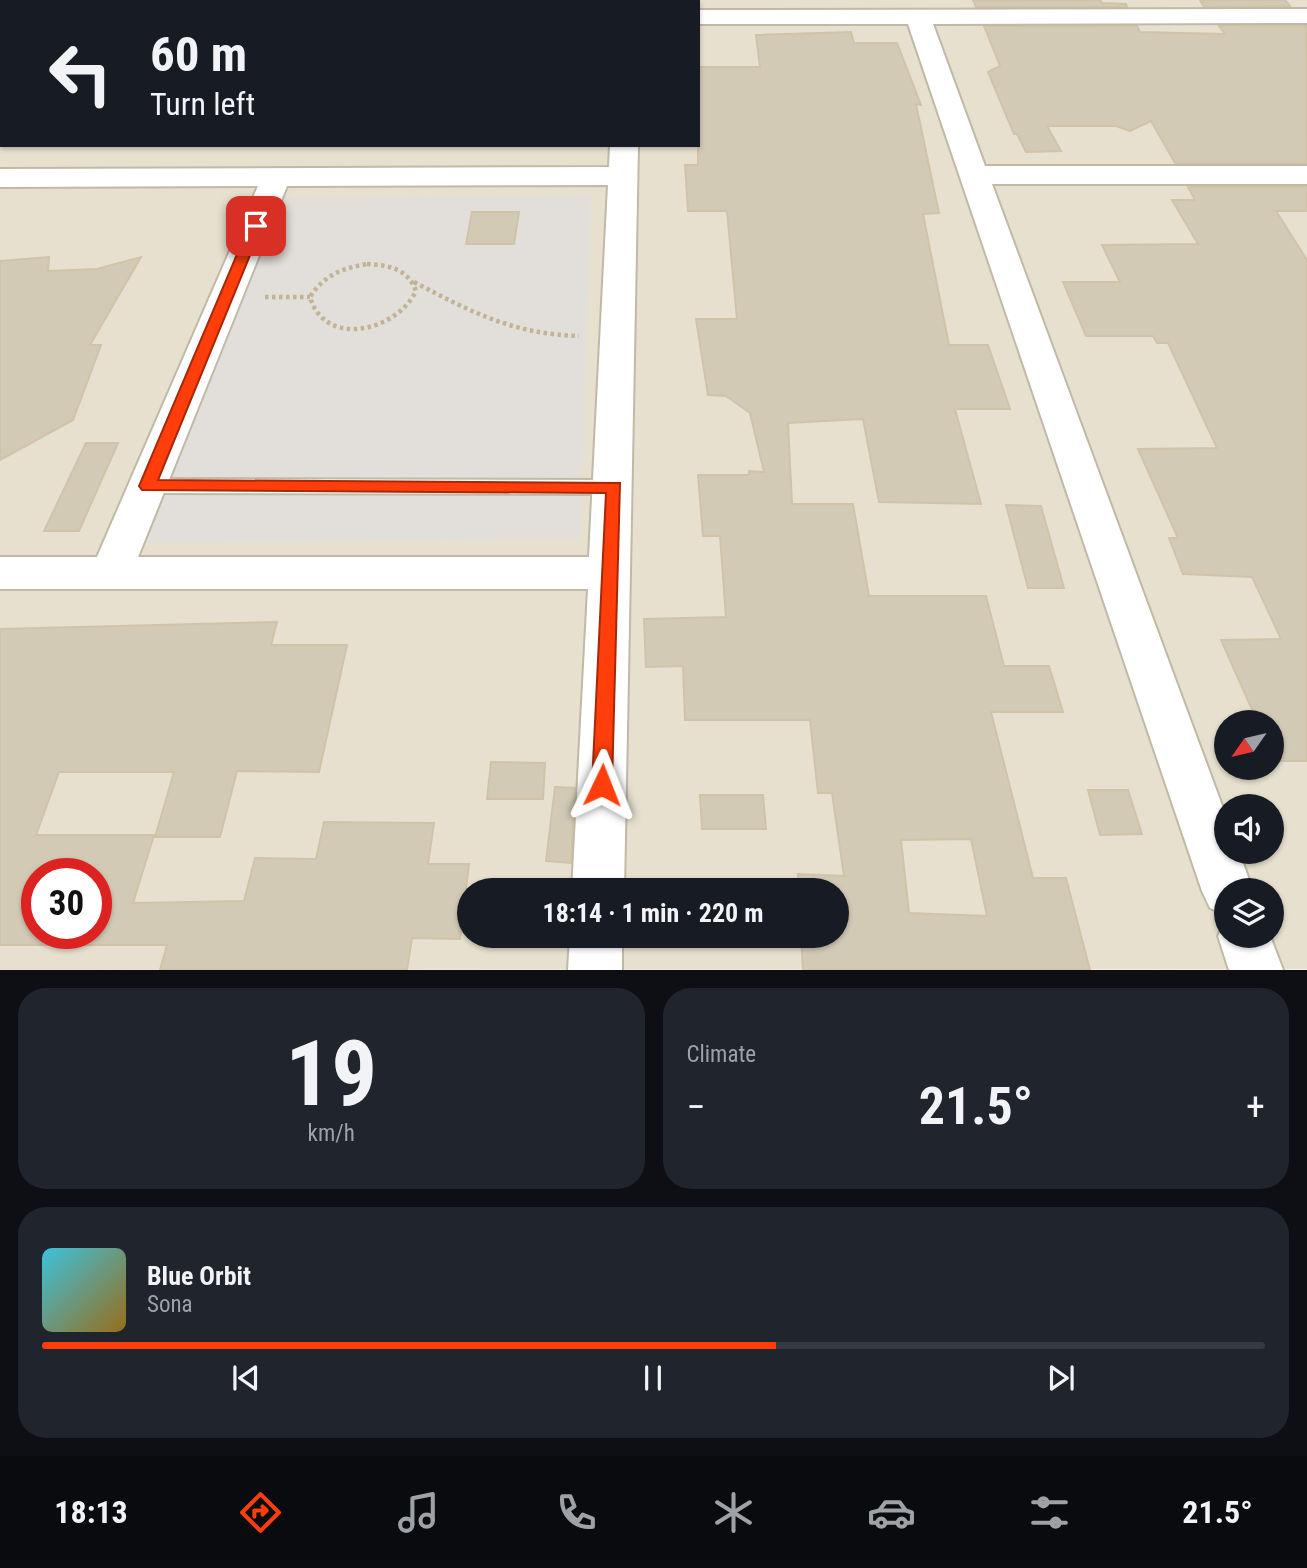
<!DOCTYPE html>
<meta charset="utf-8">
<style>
body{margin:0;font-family:"Roboto Condensed",sans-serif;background:#20242c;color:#f1f3f6;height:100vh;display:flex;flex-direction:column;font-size:26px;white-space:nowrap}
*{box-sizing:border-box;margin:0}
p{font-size:23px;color:#9ea1a6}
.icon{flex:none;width:38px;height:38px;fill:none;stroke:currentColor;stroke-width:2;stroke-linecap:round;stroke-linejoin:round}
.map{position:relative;height:970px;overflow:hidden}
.side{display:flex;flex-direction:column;gap:18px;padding:18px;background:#0d0f14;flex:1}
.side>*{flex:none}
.top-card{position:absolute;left:0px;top:0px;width:700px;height:147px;box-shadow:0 2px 5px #0004;background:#171b24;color:#f1f3f6;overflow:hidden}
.needle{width:46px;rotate:236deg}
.controls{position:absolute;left:1214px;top:710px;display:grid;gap:14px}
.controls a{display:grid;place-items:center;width:70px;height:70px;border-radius:50%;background:#171b24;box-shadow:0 2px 5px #0004;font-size:35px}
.speed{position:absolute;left:21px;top:858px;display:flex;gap:14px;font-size:35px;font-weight:700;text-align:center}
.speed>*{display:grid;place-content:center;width:91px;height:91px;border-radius:50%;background:#171b24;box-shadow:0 2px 5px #0004;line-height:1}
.speed .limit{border:10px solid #d22;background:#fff;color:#111}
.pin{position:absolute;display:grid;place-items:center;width:60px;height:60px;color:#fff;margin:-30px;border-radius:14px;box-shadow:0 4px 10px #0006}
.me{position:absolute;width:77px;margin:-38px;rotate:2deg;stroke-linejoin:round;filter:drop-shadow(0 0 5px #0008)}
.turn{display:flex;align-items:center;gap:24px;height:147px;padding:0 35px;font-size:32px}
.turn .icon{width:91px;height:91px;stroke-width:2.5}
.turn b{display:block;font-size:49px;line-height:60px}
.big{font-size:52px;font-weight:700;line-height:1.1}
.side .tile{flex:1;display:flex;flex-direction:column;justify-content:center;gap:10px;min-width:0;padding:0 24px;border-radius:28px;background:#20242c}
.side .dial{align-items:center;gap:0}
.dial b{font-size:91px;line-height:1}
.song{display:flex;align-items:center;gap:21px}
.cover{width:84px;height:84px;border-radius:10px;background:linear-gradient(135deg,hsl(190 70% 55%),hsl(40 70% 35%))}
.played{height:7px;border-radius:4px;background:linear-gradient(90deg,#ff3e0b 60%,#363941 60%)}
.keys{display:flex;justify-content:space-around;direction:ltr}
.heat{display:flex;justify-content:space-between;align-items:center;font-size:38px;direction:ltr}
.side .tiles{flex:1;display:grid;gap:18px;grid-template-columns:1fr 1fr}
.tile:last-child{grid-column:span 2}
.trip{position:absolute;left:457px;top:878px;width:392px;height:70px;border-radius:35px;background:#171b24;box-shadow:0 2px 5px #0004;font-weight:700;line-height:70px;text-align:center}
.tabs{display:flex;height:112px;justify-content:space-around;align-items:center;background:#090b0e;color:#9ea1a6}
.tabs .icon{width:49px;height:49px}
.tabs .active{color:#ff3e0b}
.tabs b{font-size:32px;color:#f1f3f6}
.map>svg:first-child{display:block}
</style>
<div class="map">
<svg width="1307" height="970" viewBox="0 0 1307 970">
<rect width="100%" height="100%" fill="#f2eee1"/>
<path fill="#e7e0cf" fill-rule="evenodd" d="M0,0H1307V969L0,970ZM2,2H698V145H2ZM1227,723H1272V768H1227ZM1227,807H1272V852H1227ZM37,873H96V933H37ZM469,891H836V936H469ZM1227,891H1272V936H1227Z"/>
<path fill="#e2dfda" d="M591,195L580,538L141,543L268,198Z"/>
<g fill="#d3cab6" stroke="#d0c3a8" stroke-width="2" fill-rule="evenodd">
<path d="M973,0H1100L1102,3L1126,4L1127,7H976Z"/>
<path d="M1200,0H1285L1290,6L1204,7Z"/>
<path d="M984,26H1137L1140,32L1225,34L1219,26H1306L1307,163H1175L1151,121L1130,131L1116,126H1047L1061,151L1026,152L1017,134H1014L988,72L1000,66Z"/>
<path d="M851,32L854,43H897L921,105L916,104L939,213L923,214L949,345H988L1010,409H955L981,504L879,502L863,419L788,423L792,504H853L869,596H986L1004,666H1049L1063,712H991L1033,878H1066L1090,970H803L801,936H836V891H799L798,874L844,876L832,793H818L810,720H685L683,666L646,667L644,619L726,617L720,536H703L698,475H749V471L764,472L750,413L726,396L708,395L696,319H737L727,211H688L685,165H698V67H760L756,35ZM971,839L987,916L909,913L901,840Z"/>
<path d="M1188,187H1307V211H1276L1307,260V761H1272V723H1258L1221,640L1281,639L1252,577L1183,574L1169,538H1178L1138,449L1217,448L1168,343H1157L1153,336H1086L1063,282H1120L1102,245L1198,244L1172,200H1195Z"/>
<path d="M472,212H519L514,244H466Z"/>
<path d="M49,257L48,271L97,269L141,257L90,345H101L73,420L0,460V261Z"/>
<path d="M86,443H118L79,531H44Z"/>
<path d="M1006,505L1041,506L1064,588H1028Z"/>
<path d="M277,622L271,645H347L319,772L237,771L220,837H155L174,772H59L36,835H154L133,903L244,901L255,858L316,859L324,822L434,823L428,864H469L460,939L412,938L407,970H160L167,945H0V629ZM37,873H96V933H37Z"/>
<path d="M491,762L545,763L543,799H487Z"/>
<path d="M555,787L575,788L571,863L546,861Z"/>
<path d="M1088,790H1128L1142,834L1100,835Z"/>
<path d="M700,795H763L766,829H702Z"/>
</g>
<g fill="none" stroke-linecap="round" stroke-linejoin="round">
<defs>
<path id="service" d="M147,479L614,480L624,487L614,494L147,493L137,486Z"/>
<g id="minor">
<path d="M1307,9V23L933,24L985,166H1307V184H992L1227,819V852H1239L1253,891H1227V915L1210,908L1202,891L908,24H698V10Z"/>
<rect x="0" y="10" width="2" height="14"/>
<path d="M610,145H638L624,891H572L588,589H0V557H97L258,186L0,187V169L609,167ZM608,185L589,557H138L287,186Z"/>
<path d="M1227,917V936H1270L1283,970H1229L1218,936Z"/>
<path d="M570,936H622V970H568Z"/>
</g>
</defs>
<use href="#service" stroke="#c0b9a6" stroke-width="4"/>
<use href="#minor" stroke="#c0b9a6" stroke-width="4"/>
<g stroke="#c1b393" stroke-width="4.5" stroke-dasharray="3.5 3.5" stroke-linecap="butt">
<path d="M367,264C389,265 408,269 416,291C397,331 325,349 310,297C324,275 343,268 367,264Z"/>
<path d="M414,282C471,312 513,334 579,336"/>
<path d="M265,297H310"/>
</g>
<use href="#service" fill="#fff" fill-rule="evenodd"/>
<use href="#minor" fill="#fff" fill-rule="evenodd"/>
</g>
<path fill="#ff3e0b" stroke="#a62807" stroke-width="2" d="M256,222L262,226L158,480L620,483L612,785L609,791L602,794L595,791L592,785L606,493L142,490L139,486L249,226Z"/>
</svg>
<div class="controls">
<a><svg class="needle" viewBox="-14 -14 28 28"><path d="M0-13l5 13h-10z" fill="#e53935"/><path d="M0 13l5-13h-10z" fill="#9ea1a6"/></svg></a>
<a><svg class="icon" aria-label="sound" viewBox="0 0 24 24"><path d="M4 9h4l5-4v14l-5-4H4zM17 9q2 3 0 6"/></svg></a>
<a><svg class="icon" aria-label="layers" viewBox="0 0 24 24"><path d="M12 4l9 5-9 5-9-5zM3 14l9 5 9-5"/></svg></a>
</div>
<div class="speed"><div class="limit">30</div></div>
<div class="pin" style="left:256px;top:226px;background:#d93025"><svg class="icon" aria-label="arrive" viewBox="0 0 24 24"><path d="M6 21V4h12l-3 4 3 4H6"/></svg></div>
<svg class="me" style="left:602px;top:785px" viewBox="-20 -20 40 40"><path d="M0-17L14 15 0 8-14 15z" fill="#ff3e0b" stroke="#fff" stroke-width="4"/></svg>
<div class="trip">18:14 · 1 min · 220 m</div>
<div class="top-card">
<div class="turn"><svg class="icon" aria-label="left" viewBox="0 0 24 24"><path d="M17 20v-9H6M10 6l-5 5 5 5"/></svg><div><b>60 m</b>Turn left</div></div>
</div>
</div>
<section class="side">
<div class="tiles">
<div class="tile dial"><b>19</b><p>km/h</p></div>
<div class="tile"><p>Climate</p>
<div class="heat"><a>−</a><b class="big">21.5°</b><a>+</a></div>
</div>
<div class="tile">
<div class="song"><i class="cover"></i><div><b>Blue Orbit</b><p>Sona</p></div></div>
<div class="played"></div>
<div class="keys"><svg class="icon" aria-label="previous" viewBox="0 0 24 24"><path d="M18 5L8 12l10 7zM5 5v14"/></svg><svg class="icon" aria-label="pause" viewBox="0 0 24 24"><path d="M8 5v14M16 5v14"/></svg><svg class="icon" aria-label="next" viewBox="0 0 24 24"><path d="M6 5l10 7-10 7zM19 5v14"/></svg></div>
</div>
</div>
</section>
<nav class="tabs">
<b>18:13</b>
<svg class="icon active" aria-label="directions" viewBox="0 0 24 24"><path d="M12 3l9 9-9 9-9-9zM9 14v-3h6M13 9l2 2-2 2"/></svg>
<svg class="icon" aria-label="music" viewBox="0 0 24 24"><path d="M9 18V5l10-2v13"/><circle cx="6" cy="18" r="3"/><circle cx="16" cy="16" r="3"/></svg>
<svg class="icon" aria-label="phone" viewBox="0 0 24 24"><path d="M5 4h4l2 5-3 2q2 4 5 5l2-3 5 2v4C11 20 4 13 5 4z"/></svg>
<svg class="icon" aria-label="climate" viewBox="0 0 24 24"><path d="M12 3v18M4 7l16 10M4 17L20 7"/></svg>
<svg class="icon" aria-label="car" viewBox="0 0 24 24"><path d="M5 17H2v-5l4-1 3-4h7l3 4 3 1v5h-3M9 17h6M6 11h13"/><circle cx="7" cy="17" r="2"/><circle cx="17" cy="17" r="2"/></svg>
<svg class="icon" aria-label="filters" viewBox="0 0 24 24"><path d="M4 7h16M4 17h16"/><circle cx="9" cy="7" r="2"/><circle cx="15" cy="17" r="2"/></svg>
<b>21.5°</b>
</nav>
